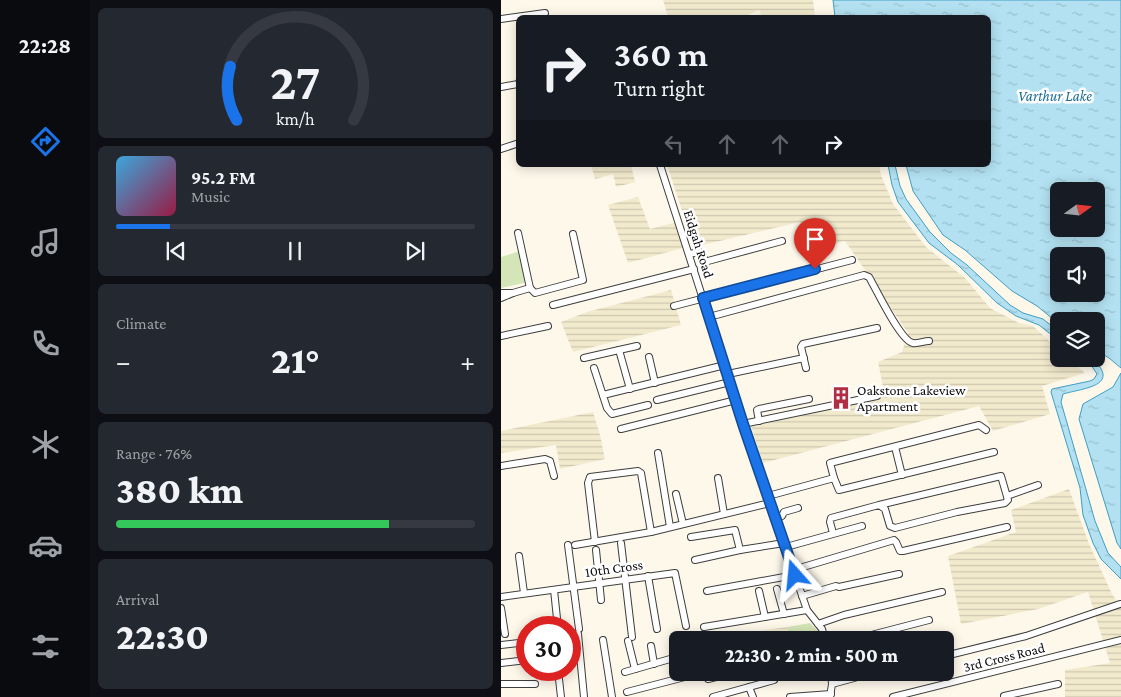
<!DOCTYPE html>
<meta charset="utf-8">
<style>
body{margin:0;font-family:"Crimson Pro",serif;background:#242831;color:#f1f3f6;height:100vh;display:flex;flex-direction:column;font-size:19px;white-space:nowrap}
*{box-sizing:border-box;margin:0}
p{font-size:16px;color:#9ea1a6}
.icon{flex:none;width:28px;height:28px;fill:none;stroke:currentColor;stroke-width:2;stroke-linecap:round;stroke-linejoin:round}
.map{position:relative;flex:1;overflow:hidden}
.details{display:flex;flex-direction:column;gap:8px;padding:8px;background:#0d0f14;width:411px}
.details>*{flex:none}
.guide{position:absolute;left:15px;top:15px;width:475px;height:152px;border-radius:8px;box-shadow:0 2px 12px #0003;background:#171b24;color:#f1f3f6;overflow:hidden}
.needle{width:32px;rotate:75deg}
.tools{position:absolute;left:549px;top:182px;display:grid;gap:10px}
.tools a{display:grid;place-items:center;width:55px;height:55px;border-radius:8px;background:#171b24;box-shadow:0 2px 12px #0003;font-size:25px}
.speed{position:absolute;left:15px;top:616px;display:flex;gap:10px;font-size:25px;font-weight:700;text-align:center}
.speed>*{display:grid;place-content:center;width:65px;height:65px;border-radius:50%;background:#171b24;box-shadow:0 2px 12px #0003;line-height:1}
.speed .limit{border:8px solid #d22;background:#fff;color:#111}
.pin{position:absolute;display:grid;place-items:center;width:42px;height:42px;color:#fff;margin:-51px -21px;border-radius:50% 50% 50% 0;rotate:-45deg;box-shadow:0 0 5px #0007}
.pin .icon{rotate:45deg}
.me{position:absolute;width:55px;margin:-28px;rotate:342deg;stroke-linejoin:round;filter:drop-shadow(0 0 4px #0008)}
.turn{display:flex;align-items:center;gap:18px;height:105px;padding:0 15px;font-size:22px}
.turn .icon{width:65px;height:65px;stroke-width:2.5}
.turn b{display:block;font-size:35px;line-height:42px}
.lanes{display:flex;align-items:center;height:48px;padding:0 15px;background:#0003;justify-content:center;gap:25px;direction:ltr}
.lanes .off{opacity:.35}
.big{font-size:38px;font-weight:800;line-height:1.1}
.details .card{flex:1;display:flex;flex-direction:column;justify-content:center;gap:8px;min-width:0;padding:0 18px;border-radius:8px;background:#242831}
.details .dial{align-items:center;gap:0}
.dial svg{height:130px;overflow:visible;fill:none;stroke:#363941;stroke-width:7;stroke-linecap:round;text-anchor:middle}
.dial text{fill:#f1f3f6;stroke:none}
.song{display:flex;align-items:center;gap:15px}
.cover{width:60px;height:60px;border-radius:8px;background:linear-gradient(135deg,hsl(200 70% 55%),hsl(340 70% 35%))}
.played{height:5px;border-radius:2px;background:linear-gradient(90deg,#1a73e8 15%,#363941 15%)}
.keys{display:flex;justify-content:space-around;direction:ltr}
.heat{display:flex;justify-content:space-between;align-items:center;font-size:28px;direction:ltr}
.charge{height:8px;border-radius:4px;background:linear-gradient(90deg,#34c759 76%,#363941 0)}
.trip{position:absolute;left:168px;top:631px;width:285px;height:50px;border-radius:8px;background:#171b24;box-shadow:0 2px 12px #0003;font-weight:800;line-height:50px;text-align:center}
main{display:flex;flex:1;min-height:0}
.tab-bar{display:flex;flex-direction:column;width:90px;justify-content:space-around;align-items:center;background:#090b0e;color:#9ea1a6}
.tab-bar .icon{width:35px;height:35px}
.tab-bar .active{color:#1a73e8}
.tab-bar b{font-size:22px;color:#f1f3f6}
.map>svg:first-child{display:block}
</style>
<main>
<nav class="tab-bar">
<b>22:28</b>
<svg class="icon active" aria-label="directions" viewBox="0 0 24 24"><path d="M12 3l9 9-9 9-9-9zM9 14v-3h6M13 9l2 2-2 2"/></svg>
<svg class="icon" aria-label="music" viewBox="0 0 24 24"><path d="M9 18V5l10-2v13"/><circle cx="6" cy="18" r="3"/><circle cx="16" cy="16" r="3"/></svg>
<svg class="icon" aria-label="phone" viewBox="0 0 24 24"><path d="M5 4h4l2 5-3 2q2 4 5 5l2-3 5 2v4C11 20 4 13 5 4z"/></svg>
<svg class="icon" aria-label="climate" viewBox="0 0 24 24"><path d="M12 3v18M4 7l16 10M4 17L20 7"/></svg>
<svg class="icon" aria-label="car" viewBox="0 0 24 24"><path d="M5 17H2v-5l4-1 3-4h7l3 4 3 1v5h-3M9 17h6M6 11h13"/><circle cx="7" cy="17" r="2"/><circle cx="17" cy="17" r="2"/></svg>
<svg class="icon" aria-label="filters" viewBox="0 0 24 24"><path d="M4 7h16M4 17h16"/><circle cx="9" cy="7" r="2"/><circle cx="15" cy="17" r="2"/></svg>
</nav>
<section class="details">
<div class="card dial"><svg viewBox="0 0 100 80">
<path d="M14 69A42 42 0 1 1 86 69"/>
<path d="M14 69A42 42 0 0 1 10 36" stroke="#1a73e8"/>
<text x="50" y="56" font-size="32" font-weight="700">27</text>
<text x="50" y="72" font-size="11">km/h</text>
</svg></div>
<div class="card">
<div class="song"><i class="cover"></i><div><b>95.2 FM</b><p>Music</p></div></div>
<div class="played"></div>
<div class="keys"><svg class="icon" aria-label="previous" viewBox="0 0 24 24"><path d="M18 5L8 12l10 7zM5 5v14"/></svg><svg class="icon" aria-label="pause" viewBox="0 0 24 24"><path d="M8 5v14M16 5v14"/></svg><svg class="icon" aria-label="next" viewBox="0 0 24 24"><path d="M6 5l10 7-10 7zM19 5v14"/></svg></div>
</div>
<div class="card"><p>Climate</p>
<div class="heat"><a>−</a><b class="big">21°</b><a>+</a></div>
</div>
<div class="card"><p>Range · 76%</p><b class="big">380 km</b><div class="charge"></div></div>
<div class="card"><p>Arrival</p><b class="big">22:30</b></div>
</section>
<div class="map">
<svg width="620" height="697" viewBox="0 0 620 697">
<defs>
<pattern id="farmland-rules" width="6" height="5" patternUnits="userSpaceOnUse" patternTransform="scale(1.25)"><rect width="6" height="5" fill="#f2eacd"/><path d="M0 2.5h6" fill="none" stroke="#cec7af"/></pattern>
<pattern id="water-ripples" width="26" height="14" patternUnits="userSpaceOnUse" patternTransform="scale(1.25)"><rect width="26" height="14" fill="#b3e1f1"/><path d="M2 4q2-2 4 0t4 0M15 11q2-2 4 0t4 0" fill="none" stroke="#99c0cd"/></pattern>
</defs>
<rect width="100%" height="100%" fill="#fef8eb"/>
<g fill="url(#farmland-rules)">
<path d="M162,0H312L314,17H261L258,10L242,17H167Z"/>
<path d="M90,165H130L134,182L115,187L112,174L94,179Z"/>
<path d="M166,165H378L380,175L392,204L425,247L464,278L489,308L518,323L532,326L557,349L558,359H568L584,373L541,386L549,414L492,431L478,406L262,463L250,426L384,396L377,362L401,352L407,333L344,241L304,251L299,222L193,247Z"/>
<path d="M137,197L149,229L176,222L182,248L127,263L107,205Z"/>
<path d="M170,290L180,325L72,352L60,322L86,312Z"/>
<path d="M92,412L99,435L104,459L59,469L55,445L0,453V431Z"/>
<path d="M568,489L588,544L611,594L620,607V697H564V670L609,663L587,592L537,609L460,624L447,556L515,532L510,510Z"/>
<path d="M286,627L289,640H211L210,638Z"/>
</g>
<g fill="#d4e5b7">
<path d="M19,251L27,282L0,288V257Z"/>
<path d="M309,623L318,632L320,640H289L286,627Z"/>
</g>
<g fill="url(#water-ripples)" stroke="#3f9ec4" fill-rule="evenodd">
<path d="M332,0H620V368L608,358L595,350V321H558L557,323L536,306L511,291L464,250L442,235L412,191L405,165H488V18L334,17ZM558,191H595V229H558ZM558,256H595V294H558Z"/>
<path d="M387,165H394L399,186L405,199L429,232L450,253L466,265L509,305L522,313L542,319L557,331V340L538,325L515,316L496,303L457,265L428,243L397,202L391,185Z"/>
<path d="M581,359H592C620,386 583,388 562,394L560,402L594,521L607,553L620,567V579L600,559L592,543L582,515L579,488L550,392L551,389L589,381L593,379L596,374L590,365Z"/>
<path d="M620,373V549L616,543L578,419L582,404L612,387Z"/>
</g>
<g fill="none" stroke-linecap="round" stroke-linejoin="round">
<defs>
<g id="minor">
<path d="M0,19L44,13"/>
<path d="M0,87L17,84L18,82"/>
<path d="M0,149L18,143"/>
<path d="M159,165L242,424L294,575L306,610L321,629L324,640"/>
<path d="M17,233L29,288L34,293L82,280L72,234"/>
<path d="M188,254L199,252L204,260L207,261L281,241"/>
<path d="M0,293H12L0,298"/>
<path d="M12,293L29,288"/>
<path d="M52,305L193,269"/>
<path d="M173,306L351,260"/>
<path d="M208,317L363,275L368,277C375,289 400,342 412,343C416,344 423,341 428,341"/>
<path d="M0,336L47,326"/>
<path d="M118,350L136,346"/>
<path d="M148,357L154,383"/>
<path d="M83,358L118,350L129,389"/>
<path d="M93,368L106,408L111,414L147,405"/>
<path d="M305,368L300,347L302,344L376,328"/>
<path d="M227,374L303,358"/>
<path d="M102,395L224,365"/>
<path d="M156,400L229,382"/>
<path d="M258,421L256,410L258,409L308,399"/>
<path d="M242,424L376,396"/>
<path d="M120,429L235,400"/>
<path d="M394,447L401,475"/>
<path d="M157,453L169,527"/>
<path d="M0,466L44,459L49,461L53,476"/>
<path d="M217,478L223,514"/>
<path d="M333,478L329,463L478,425L485,430"/>
<path d="M175,494L182,524"/>
<path d="M267,496L333,478L338,490L493,452"/>
<path d="M506,496L537,485"/>
<path d="M275,519L281,516L283,512L297,508"/>
<path d="M332,533L329,522L330,518L378,505L384,509L389,526L394,528L456,512L504,503L507,500L500,476L378,505"/>
<path d="M190,537L234,530L239,550"/>
<path d="M94,542L87,483L89,477L137,471L140,473L150,532"/>
<path d="M120,543L131,637"/>
<path d="M67,545L78,629"/>
<path d="M74,545L150,532L269,503"/>
<path d="M285,547L361,526"/>
<path d="M95,550L100,600"/>
<path d="M18,556L23,593"/>
<path d="M194,560L239,550L283,543"/>
<path d="M292,570L393,540L395,542L399,551H402L506,527"/>
<path d="M147,576L156,629"/>
<path d="M276,589L283,614"/>
<path d="M53,590L57,628"/>
<path d="M206,591L294,575"/>
<path d="M258,591L264,617"/>
<path d="M301,596L335,586L338,587L398,574"/>
<path d="M0,597L174,573L185,626"/>
<path d="M0,608L4,634"/>
<path d="M317,624L343,615L441,592"/>
<path d="M203,627L306,610"/>
<path d="M77,634L83,697"/>
<path d="M102,640L111,697"/>
<path d="M351,640L428,620"/>
<path d="M127,641L134,669"/>
<path d="M0,645L26,642"/>
<path d="M150,646L153,664"/>
<path d="M444,656L525,636L619,604"/>
<path d="M0,663L26,660"/>
<path d="M57,670L60,697"/>
<path d="M124,672L176,657"/>
<path d="M205,672L207,679L235,672"/>
<path d="M0,684H34"/>
<path d="M331,684L375,672"/>
<path d="M248,687L252,697"/>
<path d="M126,692L203,672"/>
<path d="M503,696L557,684"/>
<path d="M212,697L273,680"/>
<path d="M289,697L330,694"/>
<path d="M329,697L331,684L330,672"/>
<path d="M392,697L620,640"/>
</g>
</defs>
<use href="#minor" stroke="#3e3e3e" stroke-width="8"/>
<use href="#minor" stroke="#fff" stroke-width="6"/>
</g>
<g fill="none" stroke-linecap="round" stroke-linejoin="round">
<defs>
<path id="route" d="M294,575L242,424L202,298L314,269"/>
</defs>
<use href="#route" stroke="#114b97" stroke-width="12"/>
<use href="#route" stroke="#1a73e8" stroke-width="9"/>
</g>
<defs>
<symbol id="building-bare" viewBox="-9 -9 18 18"><path d="M-4-6H4V6H1V3H-1V6H-4ZM-2.5-4.3h1.7v1.8h-1.7ZM.8-4.3h1.7v1.8H.8ZM-2.5-1h1.7V.8h-1.7ZM.8-1h1.7V.8H.8Z" fill="#b12d43" stroke="#fff" stroke-width="2.5" paint-order="stroke"/></symbol>
</defs>
<g fill-rule="evenodd">
<use href="#building-bare" x="324" y="382" width="32" height="32"/>
</g>
<g text-anchor="middle" stroke-width="5" stroke-linejoin="round" paint-order="stroke">
<g font-size="14" fill="#0b0b0b" stroke="#fff">
<text transform="translate(198 244) rotate(72)" y="5">Eidgah Road</text>
<text transform="translate(113 568) rotate(-8)" y="5">10th Cross</text>
<text transform="translate(503 657) rotate(-14)" y="5">3rd Cross Road</text>
</g>
<g font-size="14" fill="#0b0b0b" stroke="#fff" text-anchor="start">
<text x="356" y="395">Oakstone Lakeview<tspan x="356" dy="16">Apartment</tspan></text>
</g>
<g font-size="15" font-style="italic" fill="#1e6e94" stroke="#fff">
<text x="554" y="101">Varthur Lake</text>
</g>
</g>
</svg>
<div class="tools">
<a><svg class="needle" viewBox="-14 -14 28 28"><path d="M0-13l5 13h-10z" fill="#e53935"/><path d="M0 13l5-13h-10z" fill="#9ea1a6"/></svg></a>
<a><svg class="icon" aria-label="sound" viewBox="0 0 24 24"><path d="M4 9h4l5-4v14l-5-4H4zM17 9q2 3 0 6"/></svg></a>
<a><svg class="icon" aria-label="layers" viewBox="0 0 24 24"><path d="M12 4l9 5-9 5-9-5zM3 14l9 5 9-5"/></svg></a>
</div>
<div class="speed"><div class="limit">30</div></div>
<div class="pin" style="left:314px;top:269px;background:#d93025"><svg class="icon" aria-label="arrive" viewBox="0 0 24 24"><path d="M6 21V4h12l-3 4 3 4H6"/></svg></div>
<svg class="me" style="left:294px;top:575px" viewBox="-20 -20 40 40"><path d="M0-17L14 15 0 8-14 15z" fill="#1a73e8" stroke="#fff" stroke-width="4"/></svg>
<div class="trip">22:30 · 2 min · 500 m</div>
<div class="guide">
<div class="turn"><svg class="icon" aria-label="right" viewBox="0 0 24 24"><path d="M7 20v-9h11M14 6l5 5-5 5"/></svg><div><b>360 m</b>Turn right</div></div>
<div class="lanes"><svg class="icon off" aria-label="left" viewBox="0 0 24 24"><path d="M17 20v-9H6M10 6l-5 5 5 5"/></svg><svg class="icon off" aria-label="ahead" viewBox="0 0 24 24"><path d="M12 20V5M6 11l6-6 6 6"/></svg><svg class="icon off" aria-label="ahead" viewBox="0 0 24 24"><path d="M12 20V5M6 11l6-6 6 6"/></svg><svg class="icon" aria-label="right" viewBox="0 0 24 24"><path d="M7 20v-9h11M14 6l5 5-5 5"/></svg></div>
</div>
</div>
</main>
